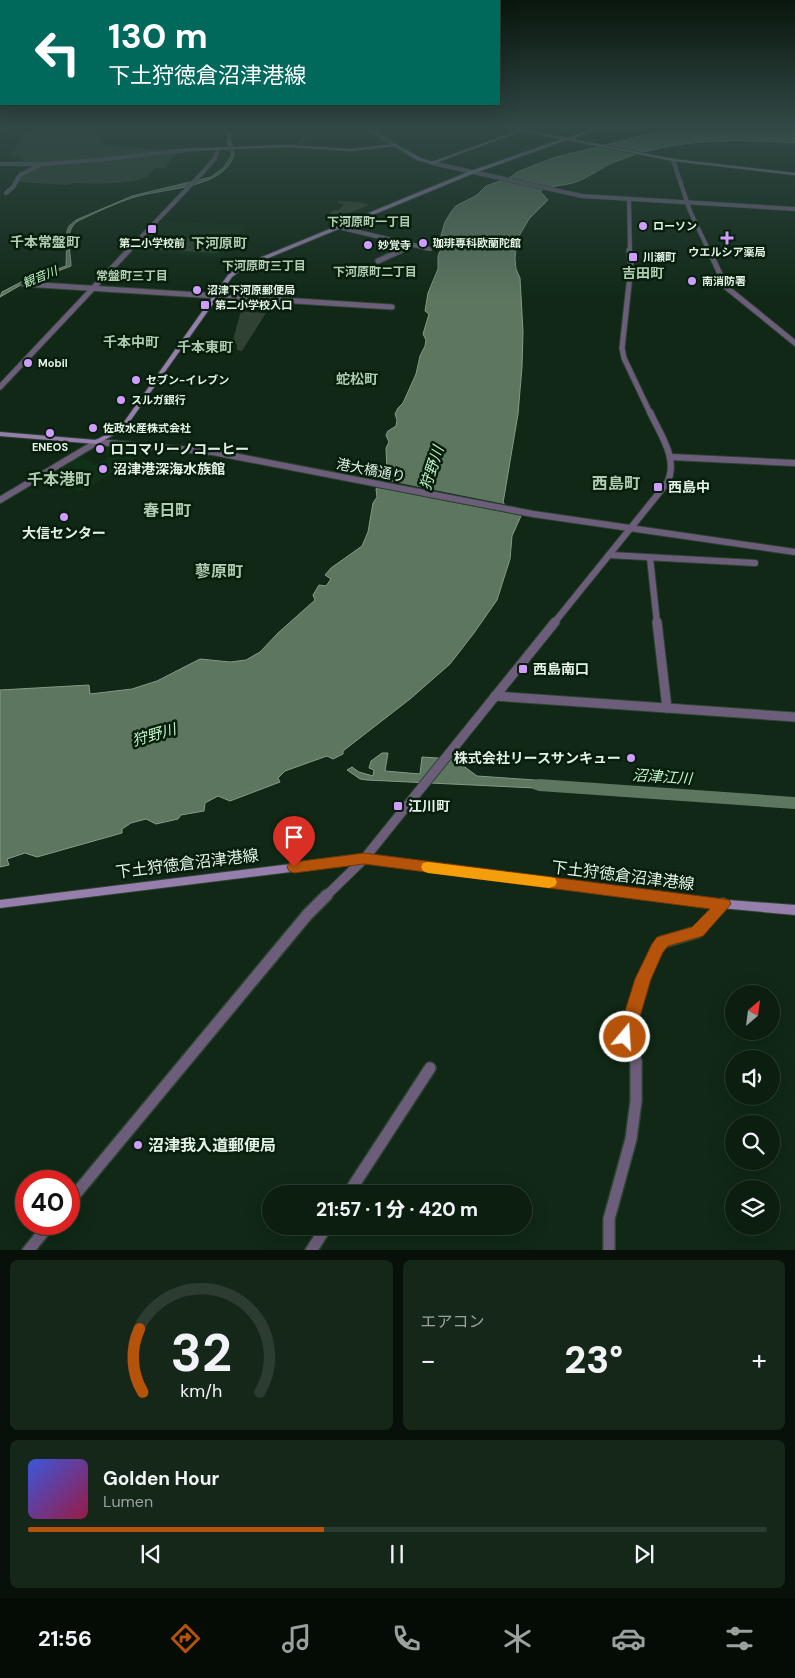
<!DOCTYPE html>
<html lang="ja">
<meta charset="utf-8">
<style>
body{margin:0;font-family:"DM Sans","Noto Sans JP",sans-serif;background:#152719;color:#f1f3f6;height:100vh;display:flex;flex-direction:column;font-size:19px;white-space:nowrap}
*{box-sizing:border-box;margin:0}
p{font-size:16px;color:#9aa29f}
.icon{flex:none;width:28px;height:28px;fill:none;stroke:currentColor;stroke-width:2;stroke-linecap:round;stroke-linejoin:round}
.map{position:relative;height:1250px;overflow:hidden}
.panel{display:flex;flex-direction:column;gap:10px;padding:10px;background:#071009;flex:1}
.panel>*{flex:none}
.guide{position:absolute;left:0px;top:0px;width:500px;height:105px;box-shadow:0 5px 20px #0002,0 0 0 1px #2c3c30;background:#00695c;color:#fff;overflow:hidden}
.needle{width:32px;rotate:28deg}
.tools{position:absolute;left:725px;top:985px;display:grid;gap:10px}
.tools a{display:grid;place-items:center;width:55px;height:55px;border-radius:50%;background:#0c1e10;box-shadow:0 5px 20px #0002,0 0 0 1px #2c3c30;font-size:25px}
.speed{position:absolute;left:15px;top:1170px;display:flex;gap:10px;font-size:25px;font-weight:700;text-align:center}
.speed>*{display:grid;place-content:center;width:65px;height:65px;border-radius:50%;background:#0c1e10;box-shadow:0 5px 20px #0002,0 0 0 1px #2c3c30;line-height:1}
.speed .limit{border:8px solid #d22;background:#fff;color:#111}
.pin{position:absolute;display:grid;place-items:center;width:42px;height:42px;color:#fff;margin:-51px -21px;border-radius:50% 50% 50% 0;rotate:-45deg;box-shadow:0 0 5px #0007}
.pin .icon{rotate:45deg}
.me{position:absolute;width:55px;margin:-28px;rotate:18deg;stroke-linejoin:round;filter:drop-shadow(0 0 4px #0008)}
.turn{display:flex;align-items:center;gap:18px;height:105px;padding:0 25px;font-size:22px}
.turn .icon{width:65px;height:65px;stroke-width:2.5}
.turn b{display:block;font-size:35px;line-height:42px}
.big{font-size:38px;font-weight:800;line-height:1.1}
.panel .tile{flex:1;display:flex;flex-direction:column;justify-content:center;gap:8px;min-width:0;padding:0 18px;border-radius:8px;background:#152719}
.panel .dial{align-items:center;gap:0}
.dial svg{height:130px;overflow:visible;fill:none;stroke:#2c3c30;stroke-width:7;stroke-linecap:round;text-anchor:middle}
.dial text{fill:#f1f3f6;stroke:none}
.song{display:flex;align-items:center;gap:15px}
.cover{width:60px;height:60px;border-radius:8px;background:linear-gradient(135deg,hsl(230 70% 55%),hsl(340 70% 35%))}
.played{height:5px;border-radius:2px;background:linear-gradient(90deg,#b45309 40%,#2c3c30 40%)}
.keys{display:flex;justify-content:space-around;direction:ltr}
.heat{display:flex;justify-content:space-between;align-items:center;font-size:28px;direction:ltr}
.panel .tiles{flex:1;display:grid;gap:10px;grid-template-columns:1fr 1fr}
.tile:last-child{grid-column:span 2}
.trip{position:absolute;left:262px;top:1185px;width:270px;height:50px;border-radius:25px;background:#0c1e10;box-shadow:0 5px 20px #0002,0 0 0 1px #2c3c30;font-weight:800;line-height:50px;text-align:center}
.tab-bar{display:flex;height:80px;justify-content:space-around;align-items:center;background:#050c06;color:#9aa29f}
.tab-bar .icon{width:35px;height:35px}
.tab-bar .active{color:#b45309}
.tab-bar b{font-size:22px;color:#f1f3f6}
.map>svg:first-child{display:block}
</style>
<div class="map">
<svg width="795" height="1251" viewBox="0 0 795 1251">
<rect width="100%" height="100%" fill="#102815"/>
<g fill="#113018">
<path d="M161,221L246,225L221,257L131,251Z"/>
<path d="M97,446L149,450L83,491H76L45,480V478L79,457L97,464L111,455L94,449Z"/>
</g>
<g fill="#304232">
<path d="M37,126H107L99,135L102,142L107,146L168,150L175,154L165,168H155C152,171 150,175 148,176C134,185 90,184 73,183L68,185L17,182L18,178L39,167L24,162L21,157L9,154L14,150L25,132L35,129Z"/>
<path d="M339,201L359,202L370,205L333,219L327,217L333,210H339L344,204L338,203Z"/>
<path d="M167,237L227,240L217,253L156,250Z"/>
<path d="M241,311L266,313L242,351L237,350V344L232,343Z"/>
</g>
<g fill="#5d7660" stroke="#859b88">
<path d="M223,126H226L231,136L230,140L233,147L234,155C224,189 164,188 135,197C116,203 97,212 78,221C63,231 71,251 71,266L19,286L0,297L2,292L21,282L66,266L67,231L69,226L76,220L132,196L211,177L223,168L232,155L227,142L228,137Z"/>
<path d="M754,126L795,128V143C735,139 674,138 617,161C603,166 590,177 576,182C564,186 552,185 540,191L548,200L529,219L519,236L516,248L515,259L516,269L520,278L523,332L522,367L518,414L503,503L521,516L512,536L510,559L497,600L474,633L450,664L410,699L343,751V754L333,759L327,756L285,771L278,778L280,782L230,801L218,796L205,803L204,811L181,815L178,819L156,824L146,819L131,823L122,829V833L37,857L25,853L7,859L9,865L0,867V690L89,685L90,694L132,689L157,681L200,659L230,662L246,660L260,652L278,633L315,600L313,595L319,585L326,586L331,579L325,575L331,568L362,546L368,532L373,503L377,497L376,489L387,472L386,448L389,442L386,435L388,431L396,426L397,420L395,414L398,408L403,403L416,374L420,356L425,346L426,340L423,334L429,314L425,311L428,293L438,269V256L441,249L440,239L445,222L451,212L456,206L477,195L486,186L511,177L517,172L553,158L661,131Z"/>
<path d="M382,753H388L385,771L420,774L422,757L454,759L477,776L549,781L556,783V789L367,780L360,779L347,770L352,767L359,772L373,776L374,770L369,768L371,761Z"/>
</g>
<path fill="#102815" d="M379,479L509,505L523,516L374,487Z"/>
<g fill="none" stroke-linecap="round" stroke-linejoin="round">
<path stroke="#859b88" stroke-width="1" d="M301,143L305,136"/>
<path fill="#5d7660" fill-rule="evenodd" d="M539,779L795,797V809L539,791L533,789L531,785L533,781Z"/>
<defs>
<g id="tertiary-far4">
<path d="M363,126L395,145"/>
<path d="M505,126L522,130"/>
<path d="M673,160L690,211L709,251"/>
<path d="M432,163L582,196L795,209"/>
<path d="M0,164H40"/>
<path d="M6,193L13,187L20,175L42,164L99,160L186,150"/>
<path d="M629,200L630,251"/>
<path d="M338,227L430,249"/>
<path d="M128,251L205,170L215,158L218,149"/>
<path d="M399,251L413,245"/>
</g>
<g id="tertiary-far3">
<path d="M629,250L631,266L622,348L624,358L650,413"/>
<path d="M709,250L726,287L795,343"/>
<path d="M378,261L402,250"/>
<path d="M24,284L392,307"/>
<path d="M0,387L129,250"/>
</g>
<g id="tertiary-far2">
<path d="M671,457L795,463"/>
<path d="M0,500L97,442L213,452L533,514L795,552"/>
<path d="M609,555L755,563"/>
<path d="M650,558L657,623"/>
<path d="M554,623L667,483C679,459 660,434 650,412"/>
</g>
<g id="tertiary-far1">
<path d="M657,622L667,708"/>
<path d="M495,696L795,717"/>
<path d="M326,896L364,859L555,622"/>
</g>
<g id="tertiary">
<path d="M348,1194L430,1068"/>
<path d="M69,1202L307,915L327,895"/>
<path d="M28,1251L50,1224"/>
<path d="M311,1251L327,1226"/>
<path d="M609,1251V1219L631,1139L636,1101V1061L625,1037L643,979L657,948L663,942L697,932L723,904"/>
</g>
<g id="secondary">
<path d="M599,126H606L572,139L673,159L795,173V175L673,161L567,140L472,174L244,268L232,277L128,424L119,432L97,444L0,436V432L96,440L115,430L124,422L228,275L240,266L468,172L562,139L522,131L432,164L417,160L394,146L352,151L286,147L186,151L185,149L286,145L352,149L395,144L421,158L432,162L522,129L567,138Z"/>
<path d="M364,855L688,897L795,905V915L688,905L364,863L0,908V900Z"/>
</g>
</defs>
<use href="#tertiary-far4" stroke="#2e4432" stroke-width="5"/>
<use href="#tertiary-far3" stroke="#2e4432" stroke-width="7"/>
<use href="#tertiary-far2" stroke="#2e4432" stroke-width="8"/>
<use href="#tertiary-far1" stroke="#2e4432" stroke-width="11"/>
<use href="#tertiary" stroke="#2e4432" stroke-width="14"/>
<use href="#secondary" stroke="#2e4432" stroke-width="2"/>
<use href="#tertiary-far4" stroke="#6c5e7a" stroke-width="4"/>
<use href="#tertiary-far3" stroke="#6c5e7a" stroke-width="5"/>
<use href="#tertiary-far2" stroke="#6c5e7a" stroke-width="6"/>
<use href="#tertiary-far1" stroke="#6c5e7a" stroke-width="9"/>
<use href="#tertiary" stroke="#6c5e7a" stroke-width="11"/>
<use href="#secondary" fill="#967fad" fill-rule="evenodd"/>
</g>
<linearGradient id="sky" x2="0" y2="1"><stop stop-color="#09160c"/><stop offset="0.42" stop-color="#314846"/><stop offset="1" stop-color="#314846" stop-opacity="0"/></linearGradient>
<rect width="795" height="301" fill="url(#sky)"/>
<path fill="#b45309" stroke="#753606" d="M364,853L724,899L729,900L731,904L703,936L668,946L663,952L651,979L634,1037L631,1042L625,1044L619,1042L617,1037L635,979L652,944L657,937L692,927L710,909L364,864L294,873L289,871L287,867L289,863L294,862Z"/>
<path fill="#f59e0b" d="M428,862L549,877L555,878L557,882L555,886L549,888L428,873L423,871L421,867L423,863Z"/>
<g fill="#d09dff" stroke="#071e0c" stroke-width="2">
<circle cx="643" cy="226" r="5"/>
<rect x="147" y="224" width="10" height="10" rx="2.5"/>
<path d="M724.5 230.5h5v5h5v5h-5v5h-5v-5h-5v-5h5z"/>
<circle cx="423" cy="243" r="5"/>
<circle cx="368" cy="245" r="5"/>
<rect x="628" y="252" width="10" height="10" rx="2.5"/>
<circle cx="692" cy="281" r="5"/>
<circle cx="197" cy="290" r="5"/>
<rect x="200" y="300" width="10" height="10" rx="2.5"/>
<circle cx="28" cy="363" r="5"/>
<circle cx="136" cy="380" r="5"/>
<circle cx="121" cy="400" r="5"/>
<circle cx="93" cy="428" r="5"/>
<circle cx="50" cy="433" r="5"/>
<circle cx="100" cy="449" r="5"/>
<circle cx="103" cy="469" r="5"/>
<rect x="653" y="482" width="10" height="10" rx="2.5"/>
<circle cx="64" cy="517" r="5"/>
<rect x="518" y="664" width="10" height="10" rx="2.5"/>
<circle cx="631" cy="758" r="5"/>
<rect x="393" y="801" width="10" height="10" rx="2.5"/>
<circle cx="138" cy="1145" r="5"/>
</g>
<g text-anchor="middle" stroke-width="5" stroke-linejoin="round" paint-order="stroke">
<g font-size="11" font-weight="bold" fill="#e3f2e5" stroke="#071e0c" text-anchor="start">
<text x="653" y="230">ローソン</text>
<text x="152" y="247" text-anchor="middle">第二小学校前</text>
<text x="433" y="247">珈琲専科欧蘭陀館</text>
<text x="378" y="249">妙覚寺</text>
<text x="727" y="256" text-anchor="middle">ウエルシア薬局</text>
<text x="643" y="261">川瀬町</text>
<text x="702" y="285">南消防署</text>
<text x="207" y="294">沼津下河原郵便局</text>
<text x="215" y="309">第二小学校入口</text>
<text x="38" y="367">Mobil</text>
<text x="146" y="384">セブン-イレブン</text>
<text x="131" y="404">スルガ銀行</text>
<text x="103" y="432">佐政水産株式会社</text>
<text x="50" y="451" text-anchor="middle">ENEOS</text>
</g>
<g font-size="12" font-weight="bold" fill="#afccb3" stroke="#071e0c">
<text x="369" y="226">下河原町一丁目</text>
<text x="264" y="270">下河原町三丁目</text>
<text x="375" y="276">下河原町二丁目</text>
<text x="132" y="280">常盤町三丁目</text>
</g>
<g font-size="12" font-style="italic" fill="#c1f2c8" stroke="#071e0c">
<text transform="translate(40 277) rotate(-22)" y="4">観音川</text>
</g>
<g font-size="14" font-weight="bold" fill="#afccb3" stroke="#071e0c">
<text x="45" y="247">千本常盤町</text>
<text x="219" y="248">下河原町</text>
<text x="643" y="278">吉田町</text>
<text x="131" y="347">千本中町</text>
<text x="205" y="352">千本東町</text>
<text x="357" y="384">蛇松町</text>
</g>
<g font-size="14" font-weight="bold" fill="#e3f2e5" stroke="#071e0c" text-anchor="start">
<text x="110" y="454">ロコマリーノコーヒー</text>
<text x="113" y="474">沼津港深海水族館</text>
<text x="668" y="492">西島中</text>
<text x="64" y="538" text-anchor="middle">大信センター</text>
<text x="533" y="674">西島南口</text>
<text x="621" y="763" text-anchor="end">株式会社リースサンキュー</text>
<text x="408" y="811">江川町</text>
</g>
<g font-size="14" fill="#e3f2e5" stroke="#071e0c">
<text transform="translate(371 470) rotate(11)" y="5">港大橋通り</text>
</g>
<g font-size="15" font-style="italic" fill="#c1f2c8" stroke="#071e0c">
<text transform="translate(432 468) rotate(-72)" y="5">狩野川</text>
<text transform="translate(154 735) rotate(-16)" y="5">狩野川</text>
<text transform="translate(662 777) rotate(4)" y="5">沼津江川</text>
</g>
<g font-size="16" font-weight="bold" fill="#afccb3" stroke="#071e0c">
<text x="59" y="485">千本港町</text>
<text x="616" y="489">西島町</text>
<text x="167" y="516">春日町</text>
<text x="219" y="577">蓼原町</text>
</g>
<g font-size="16" fill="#e3f2e5" stroke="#071e0c">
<text transform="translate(187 863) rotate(-7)" y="6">下土狩徳倉沼津港線</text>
<text transform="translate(623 875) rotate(7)" y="6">下土狩徳倉沼津港線</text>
</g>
<g font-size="16" font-weight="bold" fill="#e3f2e5" stroke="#071e0c" text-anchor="start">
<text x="148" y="1151">沼津我入道郵便局</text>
</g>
</g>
</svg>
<div class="tools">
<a><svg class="needle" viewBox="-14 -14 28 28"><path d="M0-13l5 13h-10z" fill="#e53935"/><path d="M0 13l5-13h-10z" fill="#9aa29f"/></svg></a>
<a><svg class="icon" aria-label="sound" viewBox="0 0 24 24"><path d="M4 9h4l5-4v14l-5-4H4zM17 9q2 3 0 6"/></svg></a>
<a><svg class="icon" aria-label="search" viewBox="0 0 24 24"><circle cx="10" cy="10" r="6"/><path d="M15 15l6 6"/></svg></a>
<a><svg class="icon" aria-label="layers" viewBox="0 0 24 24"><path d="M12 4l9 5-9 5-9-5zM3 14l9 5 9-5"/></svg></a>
</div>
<div class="speed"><div class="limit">40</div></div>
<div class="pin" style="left:294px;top:867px;background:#d93025"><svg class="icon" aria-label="arrive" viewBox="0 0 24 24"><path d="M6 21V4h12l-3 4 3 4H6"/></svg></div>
<svg class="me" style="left:625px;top:1037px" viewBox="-20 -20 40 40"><circle r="17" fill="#b45309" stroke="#fff" stroke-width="3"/><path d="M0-11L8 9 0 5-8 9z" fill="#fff"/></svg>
<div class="trip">21:57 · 1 分 · 420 m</div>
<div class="guide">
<div class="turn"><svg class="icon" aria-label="left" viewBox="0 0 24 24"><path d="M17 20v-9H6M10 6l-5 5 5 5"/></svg><div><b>130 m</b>下土狩徳倉沼津港線</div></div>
</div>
</div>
<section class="panel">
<div class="tiles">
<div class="tile dial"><svg viewBox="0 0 100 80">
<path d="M14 69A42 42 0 1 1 86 69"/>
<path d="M14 69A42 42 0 0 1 12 30" stroke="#b45309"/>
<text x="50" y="56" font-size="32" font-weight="700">32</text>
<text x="50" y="72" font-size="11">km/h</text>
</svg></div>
<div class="tile"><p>エアコン</p>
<div class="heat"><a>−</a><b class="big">23°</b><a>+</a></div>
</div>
<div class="tile">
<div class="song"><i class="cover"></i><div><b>Golden Hour</b><p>Lumen</p></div></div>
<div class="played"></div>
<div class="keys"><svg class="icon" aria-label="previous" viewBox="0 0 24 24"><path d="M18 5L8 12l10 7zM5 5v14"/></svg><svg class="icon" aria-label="pause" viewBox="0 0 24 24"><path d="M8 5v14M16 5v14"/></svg><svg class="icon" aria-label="next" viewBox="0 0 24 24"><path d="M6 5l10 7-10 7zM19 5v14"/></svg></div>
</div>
</div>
</section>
<nav class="tab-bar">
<b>21:56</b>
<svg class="icon active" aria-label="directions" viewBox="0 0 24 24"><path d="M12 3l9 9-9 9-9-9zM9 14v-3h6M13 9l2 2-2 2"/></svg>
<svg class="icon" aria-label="music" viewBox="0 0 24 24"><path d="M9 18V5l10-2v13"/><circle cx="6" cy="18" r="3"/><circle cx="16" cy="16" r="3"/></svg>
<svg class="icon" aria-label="phone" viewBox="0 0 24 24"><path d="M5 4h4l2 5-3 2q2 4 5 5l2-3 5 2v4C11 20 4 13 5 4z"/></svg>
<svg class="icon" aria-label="climate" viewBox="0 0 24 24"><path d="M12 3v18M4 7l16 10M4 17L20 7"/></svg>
<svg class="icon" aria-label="car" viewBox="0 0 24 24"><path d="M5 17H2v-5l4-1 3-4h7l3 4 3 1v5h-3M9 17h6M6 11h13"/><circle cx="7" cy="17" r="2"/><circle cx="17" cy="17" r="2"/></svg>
<svg class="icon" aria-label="filters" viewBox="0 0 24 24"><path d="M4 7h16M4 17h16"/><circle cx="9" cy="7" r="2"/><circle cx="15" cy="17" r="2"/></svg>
</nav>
